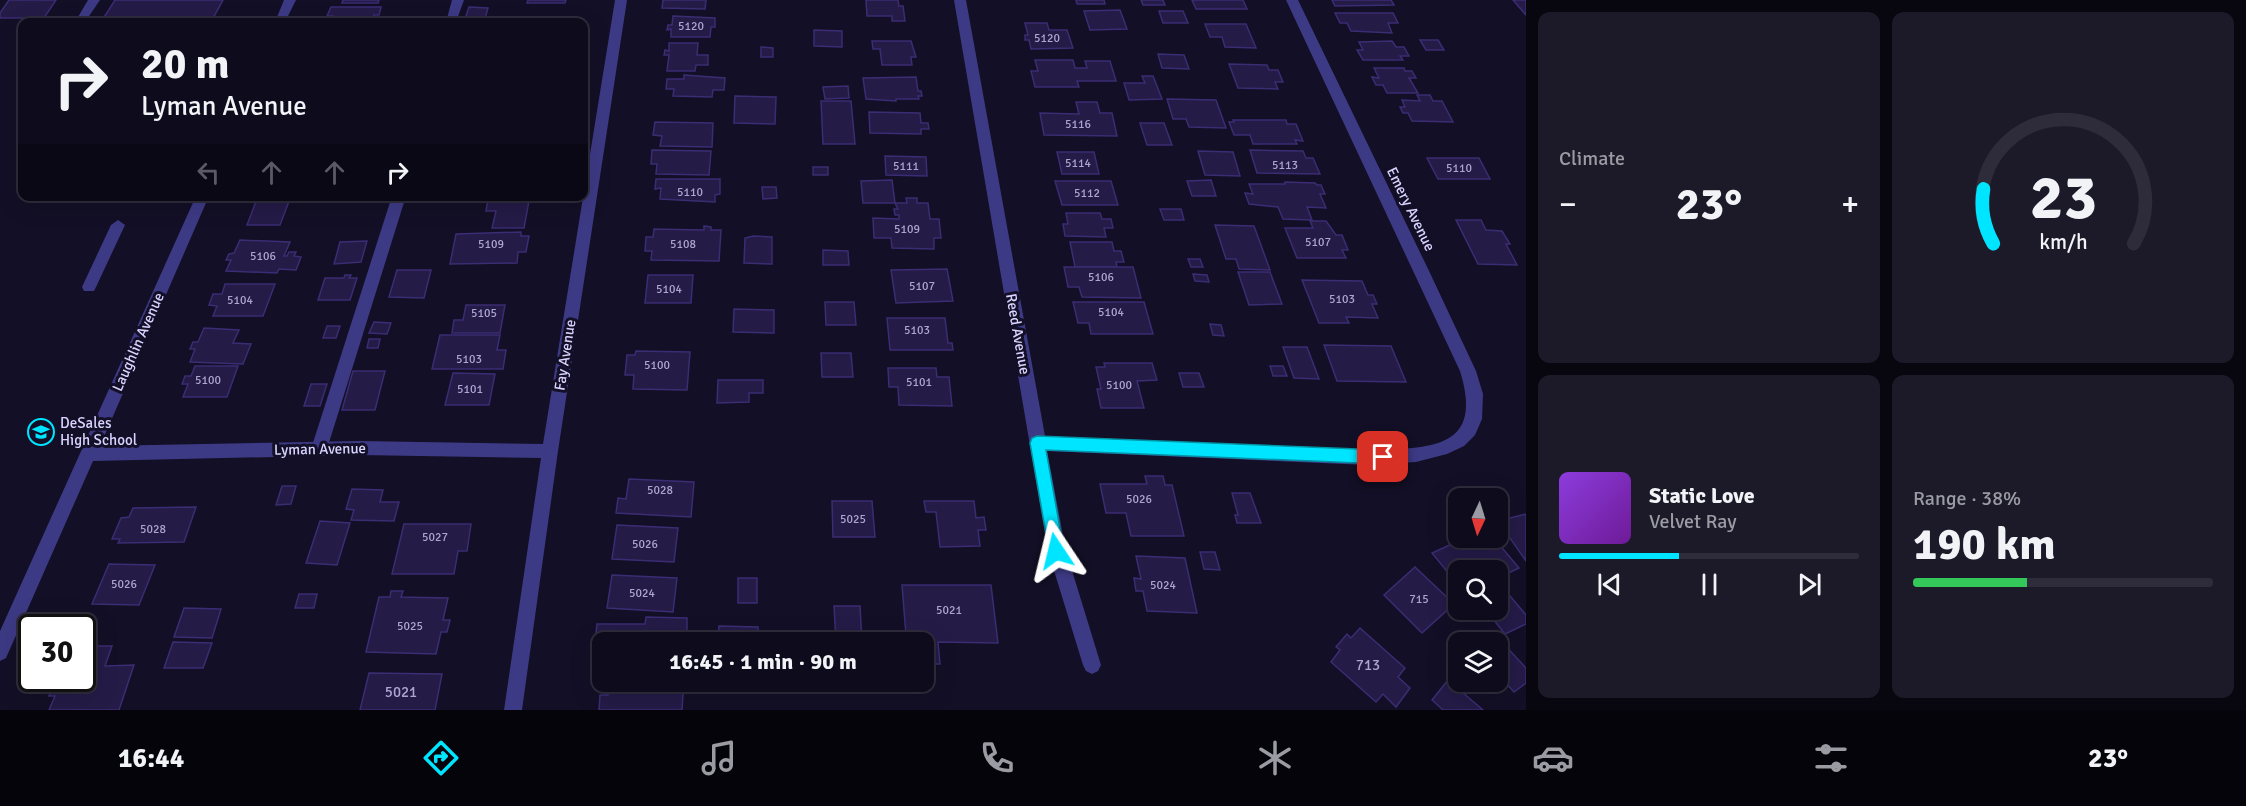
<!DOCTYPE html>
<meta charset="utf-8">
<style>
body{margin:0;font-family:Signika,sans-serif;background:#1c1929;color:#f1f3f6;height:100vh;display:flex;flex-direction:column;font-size:22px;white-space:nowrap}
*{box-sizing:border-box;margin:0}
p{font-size:20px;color:#9b9ba3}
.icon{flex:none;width:33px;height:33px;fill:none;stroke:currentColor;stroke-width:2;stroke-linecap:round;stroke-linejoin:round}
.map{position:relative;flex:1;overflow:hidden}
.details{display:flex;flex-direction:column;gap:12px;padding:12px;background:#08060f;width:720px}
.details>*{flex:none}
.banner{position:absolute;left:18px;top:18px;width:570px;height:183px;border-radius:12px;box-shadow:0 6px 24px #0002,0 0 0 2px #2e2b3b;background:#0e0b1c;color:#f1f3f6;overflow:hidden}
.needle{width:39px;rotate:184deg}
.tools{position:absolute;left:1448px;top:488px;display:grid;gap:12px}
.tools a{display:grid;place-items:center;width:60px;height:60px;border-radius:12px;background:#0e0b1c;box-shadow:0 6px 24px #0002,0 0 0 2px #2e2b3b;font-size:30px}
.speed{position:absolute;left:18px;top:614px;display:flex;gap:12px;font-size:30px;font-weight:700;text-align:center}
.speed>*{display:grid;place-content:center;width:78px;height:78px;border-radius:50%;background:#0e0b1c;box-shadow:0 6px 24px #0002,0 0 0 2px #2e2b3b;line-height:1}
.speed .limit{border:3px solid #111;border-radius:9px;background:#fff;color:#111}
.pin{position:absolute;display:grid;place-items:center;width:51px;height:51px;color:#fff;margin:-26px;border-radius:12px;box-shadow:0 3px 9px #0006}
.me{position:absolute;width:66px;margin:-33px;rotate:350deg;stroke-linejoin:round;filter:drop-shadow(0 0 4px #0008)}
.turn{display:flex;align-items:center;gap:21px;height:126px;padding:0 24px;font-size:27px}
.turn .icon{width:78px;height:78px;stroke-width:2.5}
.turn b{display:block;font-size:42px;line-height:51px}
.lanes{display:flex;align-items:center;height:57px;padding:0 24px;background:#0003;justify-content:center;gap:30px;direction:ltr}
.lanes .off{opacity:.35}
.big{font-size:45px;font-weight:700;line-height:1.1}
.details .card{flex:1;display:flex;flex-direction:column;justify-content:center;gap:9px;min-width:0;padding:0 21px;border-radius:12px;background:#1c1929}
.details .dial{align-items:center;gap:0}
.dial svg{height:156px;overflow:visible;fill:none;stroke:#2e2b3b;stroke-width:7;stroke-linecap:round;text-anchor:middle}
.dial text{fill:#f1f3f6;stroke:none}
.song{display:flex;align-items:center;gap:18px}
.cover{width:72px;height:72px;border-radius:9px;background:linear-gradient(135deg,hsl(270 70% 55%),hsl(280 70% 35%))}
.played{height:6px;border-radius:3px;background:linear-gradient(90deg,#00e5ff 40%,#2e2b3b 40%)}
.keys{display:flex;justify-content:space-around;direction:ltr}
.heat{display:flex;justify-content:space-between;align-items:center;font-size:33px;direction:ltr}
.charge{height:9px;border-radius:4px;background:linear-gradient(90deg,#34c759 38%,#2e2b3b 0)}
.details .tiles{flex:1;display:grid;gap:12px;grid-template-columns:repeat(2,1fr)}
.trip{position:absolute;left:592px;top:632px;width:342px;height:60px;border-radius:12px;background:#0e0b1c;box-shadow:0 6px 24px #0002,0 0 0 2px #2e2b3b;font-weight:700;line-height:60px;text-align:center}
.tabs{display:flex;height:96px;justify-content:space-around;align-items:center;background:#06040b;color:#9b9ba3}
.tabs .icon{width:42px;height:42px}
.tabs .current{color:#00e5ff}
.tabs b{font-size:27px;color:#f1f3f6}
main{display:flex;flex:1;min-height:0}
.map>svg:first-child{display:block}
</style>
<main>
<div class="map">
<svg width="1526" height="710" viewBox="0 0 1526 710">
<rect width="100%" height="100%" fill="#130f26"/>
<g fill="#241b47" stroke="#3b2d73" stroke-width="1.5">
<path d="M9,0H56L44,18H0V13Z"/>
<path d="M115,0H223L211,22H101Z"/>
<path d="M343,0H379L378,3H342Z"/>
<path d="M528,0H566L565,3H527Z"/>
<path d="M663,0H706L705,9L662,8Z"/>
<path d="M866,0H898L899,6H903L905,21H892V16H867Z"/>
<path d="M1076,0H1104L1105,4H1077Z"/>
<path d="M1141,0H1163L1165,5H1143Z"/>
<path d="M1192,0H1243L1247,9H1196Z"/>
<path d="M1332,0H1391L1394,5L1335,6Z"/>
<path d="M1513,0H1526V15Z"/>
<path d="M331,7H381L379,15H374L371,22H330L333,16H327Z"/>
<path d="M469,7L488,8L485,19H465Z"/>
<path d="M1120,10L1127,29L1090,30L1084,11Z"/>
<path d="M1159,11H1183L1188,23H1163Z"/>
<path d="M1335,13H1393L1398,23H1388L1392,33L1351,31L1347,23H1340Z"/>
<path d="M673,16L715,18V27H711L710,37H671V29L667,30L668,25H672Z"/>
<path d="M536,19H562V22H535Z"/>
<path d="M1025,23H1047L1049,30H1067L1073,48L1031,49L1029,40H1025V35H1028Z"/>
<path d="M1205,24H1246L1256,48L1225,47L1222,37H1210Z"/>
<path d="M814,30L842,31V47L814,46Z"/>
<path d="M1420,40H1438L1444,50H1426Z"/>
<path d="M872,41H911L916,57H911L912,65H882L880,49H873Z"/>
<path d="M1392,41L1396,47H1404L1409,56H1400L1403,60H1363L1357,50H1363L1359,42Z"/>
<path d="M669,43H698L697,55H708V65H696L695,71H667L669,55H664L665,50L669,51Z"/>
<path d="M761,47L773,48V57H761Z"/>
<path d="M1158,54L1184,55L1189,69L1162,68Z"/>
<path d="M1035,60H1073L1075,68H1087L1085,61H1110L1116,81H1077L1079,87H1035L1031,71H1038Z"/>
<path d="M1229,64L1267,65L1269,70H1278L1283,82H1275L1278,89L1238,88Z"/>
<path d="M1374,68H1404L1405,71H1412L1416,78H1409L1418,93H1387L1383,85H1376L1372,77L1379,78Z"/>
<path d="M684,75L725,78L724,90H713L712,97L673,96L674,89H666L667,79H684Z"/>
<path d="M1142,76H1153L1162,99L1129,100L1124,83H1145Z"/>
<path d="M916,77L918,91H921L922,96H918L919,99H896V101L866,99L863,78Z"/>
<path d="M848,86L849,98L825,99L823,87Z"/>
<path d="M1417,95H1430L1433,101H1442L1453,122L1412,121L1408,113H1403L1400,107H1405L1402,100L1420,101Z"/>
<path d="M735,96L776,97L775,124L734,123Z"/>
<path d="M1167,99L1216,100L1226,128L1189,127L1186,119H1173Z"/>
<path d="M821,101H851L855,144H823Z"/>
<path d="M1076,102H1097L1100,113H1112L1117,136L1044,135L1040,113L1079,114Z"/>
<path d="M869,112L920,113L921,123H928L929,129H921V134L870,133Z"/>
<path d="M1233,120H1286L1287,124H1296L1303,141L1295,140L1297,144H1253L1250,135H1234L1229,122H1234Z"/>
<path d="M655,122L713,123L712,147L660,146L662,136L653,135Z"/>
<path d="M1140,123H1164L1172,145H1147Z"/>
<path d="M652,150L711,151L709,175L656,174L657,164H651Z"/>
<path d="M1250,150L1303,151L1306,158H1313L1320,174L1257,173Z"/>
<path d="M1198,151L1233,152L1240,176L1205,175Z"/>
<path d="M1057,152H1094L1099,174H1062Z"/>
<path d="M885,156L926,157L927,176L886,175Z"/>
<path d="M1427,158H1479L1490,179H1438Z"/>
<rect x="813" y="167" width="15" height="8"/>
<path d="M656,179H720V194L715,195V202L660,199L661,188L655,189Z"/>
<path d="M892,180L895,203H863L861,181Z"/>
<path d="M1211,180L1216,196H1192L1187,181Z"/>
<path d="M1055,181H1111L1118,205H1062Z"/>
<path d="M1285,182L1315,183L1317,185H1321L1325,194H1320L1326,208L1307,207L1312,220L1283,219L1278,207L1249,204L1245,193L1253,194L1249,184H1285Z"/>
<path d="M762,187H776L777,198L763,199Z"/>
<path d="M258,196H291L280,225H247Z"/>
<path d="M906,198H917V203H928L930,219H939L941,238H934V249L892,248L891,238H874L873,218L899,219V215H895L894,209H898L895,203H907Z"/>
<path d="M488,200L529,201L524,228H492L496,211H486Z"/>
<path d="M1160,209H1181L1184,220H1164Z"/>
<path d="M1066,213H1100L1102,219H1111L1113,228H1104L1106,237L1065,236L1063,224H1068Z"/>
<path d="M1456,220H1481L1486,230L1502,231L1510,244H1506L1517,265L1478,264Z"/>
<path d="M1310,221H1326L1336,235H1342L1348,250H1342L1346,258H1297L1285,228H1313Z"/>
<path d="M1215,225L1254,226L1270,270L1239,269L1236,259H1226Z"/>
<path d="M704,226L711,227V230H721L719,261L651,260L652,251H645L646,237H653L654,229L704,230Z"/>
<path d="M521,232V236H529L526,252H518L517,263L450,264L456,234Z"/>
<path d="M753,236L772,237V264L744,263L745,238Z"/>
<path d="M240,240L290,242L284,256H287L289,252H296L294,256L301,257L296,270L279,269L277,273L226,271L231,260H226L229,254L234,253Z"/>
<path d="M367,241L361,262L334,264L340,242Z"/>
<path d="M1070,242H1112L1114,251H1121L1124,262H1116L1117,267H1075Z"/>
<path d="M823,250L848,251L849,265H823Z"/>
<path d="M1188,259H1200L1203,267H1191Z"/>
<path d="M1064,267H1133L1141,298L1082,297L1079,287H1068Z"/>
<path d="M947,269L953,301L896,303L891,270Z"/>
<path d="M397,270H431L424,298L389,297Z"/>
<path d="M1238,272H1270L1282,304L1249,305Z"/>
<path d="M1193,274L1207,275L1209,282L1195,281Z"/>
<path d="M345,275H351L349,278H357L350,300H318L325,278H344Z"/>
<path d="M648,275H693L691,303H645Z"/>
<path d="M1302,280L1362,281L1368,295H1373L1377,304H1372L1378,318L1346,317L1349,323H1319Z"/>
<path d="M225,284H275L263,316H213L217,306L209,305L213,294H222Z"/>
<path d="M825,302H854L856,325H826Z"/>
<path d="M1073,302H1144L1153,334H1091L1089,323H1078Z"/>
<path d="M466,305H505L500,333H452L454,320H463Z"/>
<path d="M734,309L774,310V333L733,332Z"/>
<path d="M887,318H945L948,343H952L953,350H890Z"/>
<path d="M374,322L391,323L387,334L369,333Z"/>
<path d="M1210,324L1221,325L1224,336L1213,335Z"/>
<path d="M327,326H340L336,338H323Z"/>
<path d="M204,328L239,330L233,343L251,344L243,364L190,362L195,349H190L193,342H198Z"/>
<path d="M440,335H500L497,350H506L503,369H432Z"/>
<path d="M369,339H380L378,348H367Z"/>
<path d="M1324,345L1391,346L1406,382L1337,381Z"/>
<path d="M1283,347H1307L1319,379L1294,378Z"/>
<path d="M636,351L690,352L687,390L633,389L634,375H625L627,355H635Z"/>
<path d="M821,353H851L853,377H822Z"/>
<path d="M1104,363H1152L1157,380L1137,381L1144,408H1101L1097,389H1101L1096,367H1105Z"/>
<path d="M195,366H238L227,397H183L188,384H182L185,376H191Z"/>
<path d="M1270,366H1283L1287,376H1273Z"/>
<path d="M888,368H936L937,377H949L952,406L899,405L898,387H889Z"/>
<path d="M353,371H385L375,410H342Z"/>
<path d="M453,373L495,374L489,405H445Z"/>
<path d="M1179,373H1199L1204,387H1183Z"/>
<path d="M718,380H763V393H749V402L717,403Z"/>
<path d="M311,384H327L320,406H304Z"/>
<path d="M1145,476H1163L1165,485H1172L1184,536H1131L1126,513H1106L1100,484H1147Z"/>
<path d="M629,479L694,482L691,517L616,513L618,498L626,499Z"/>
<path d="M282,486H296L291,504L276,505Z"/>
<path d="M352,489L383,490L380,502H399L394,521L351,520L354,510L346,509Z"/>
<path d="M1232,493H1250L1261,523H1237L1235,515H1238Z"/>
<path d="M832,501H872L875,537H833Z"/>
<path d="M924,501H974L976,518L984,517L986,530H978L980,546L940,547L936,512H926Z"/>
<path d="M196,507L184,542L118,543L120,539H112L121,518L129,517L133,508Z"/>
<path d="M1526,514V561L1498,521Z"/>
<path d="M320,521L350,523L337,565L306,563Z"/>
<path d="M404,524H471L467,551H458L454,574H392Z"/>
<path d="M617,525L678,528L674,562L612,559Z"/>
<path d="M1467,537H1493L1519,568L1500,577L1508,587L1504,589L1526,615V624L1505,634L1489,614L1483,617L1477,609H1497V570H1458V585L1432,553Z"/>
<path d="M1200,552H1215L1220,570L1204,569Z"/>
<path d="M1136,556L1185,558L1197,613L1147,611L1143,591H1136L1134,578L1141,579Z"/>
<path d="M109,564L155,565L139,605L92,604Z"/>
<path d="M1415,567L1454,604L1422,633L1384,595Z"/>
<path d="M612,575L677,578L673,612L607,608Z"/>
<rect x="738" y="578" width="19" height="25"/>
<path d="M902,585H991L998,643L938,642L940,664H924V642H898L897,635H906Z"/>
<path d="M391,591H403L401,597L448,598L443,620H450L447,632H441L436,654L366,652L379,597H390Z"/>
<path d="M299,594H317L314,608H295Z"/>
<path d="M834,606H860L862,642H836Z"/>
<path d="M184,608L221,609L212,638L174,637Z"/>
<path d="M646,617L687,618V638H692V642H603V650H594L597,624H645Z"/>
<path d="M719,626L758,627V642H718Z"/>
<path d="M1360,628L1405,668L1398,677L1410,688L1396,707L1383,694L1376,702L1331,662L1340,650L1336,647L1347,634L1351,638Z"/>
<path d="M1501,641L1526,668V683L1514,692L1497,673V644Z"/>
<path d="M173,642L212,643L203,668H164Z"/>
<path d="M82,646H112L105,666L134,665L119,710H49L55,696H49L55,678H82Z"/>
<path d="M369,673L442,674L435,710H360Z"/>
<path d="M1448,680L1483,710H1443L1432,700Z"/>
<path d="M610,681H684L682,710H599L600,695H608Z"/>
</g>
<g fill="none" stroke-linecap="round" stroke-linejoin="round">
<g fill="#3d3a85" fill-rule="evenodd">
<path d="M88,0H100L85,22H75Z"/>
<path d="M452,0H464L456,22H446Z"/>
<path d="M392,196H406L327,449L325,454L319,456L313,454L311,449Z"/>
<path d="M118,220L125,225L96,287L94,291H84L82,287L111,225Z"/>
</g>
<g fill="#3d3a85" fill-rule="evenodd">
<path d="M284,0H296L285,22H275Z"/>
<path d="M615,0H627L558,451L522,710H504L541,458L360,455L93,461L6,658L0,661V631L196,196H209L100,446L360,441L543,444Z"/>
<path d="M954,0H966L1045,436L1367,451C1428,447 1485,452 1460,371L1286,0H1298L1430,273L1476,371L1483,394L1482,419L1475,435L1464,446L1447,454L1416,462L1367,465L1047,451L1066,551L1101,665L1098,671L1092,674L1086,671L1083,665L1048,551Z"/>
</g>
</g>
<path fill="#00e5ff" stroke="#0095a6" stroke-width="1.5" d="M1037,436L1383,450L1388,452L1391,457L1388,462L1383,464L1046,450L1064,551L1062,556L1056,559L1051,556L1049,551L1030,443L1032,438Z"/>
<defs>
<symbol id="school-ring" viewBox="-11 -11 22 22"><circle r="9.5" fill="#130f26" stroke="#00e5ff" stroke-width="1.5"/><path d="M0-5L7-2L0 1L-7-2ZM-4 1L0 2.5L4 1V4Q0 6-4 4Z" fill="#00e5ff"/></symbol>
</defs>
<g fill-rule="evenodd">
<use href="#school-ring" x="26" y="417" width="30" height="30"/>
</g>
<g text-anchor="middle" stroke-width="6" stroke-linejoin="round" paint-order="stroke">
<g font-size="12" fill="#aca6d1">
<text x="691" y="30">5120</text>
<text x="1047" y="42">5120</text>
<text x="1078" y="128">5116</text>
<text x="1078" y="167">5114</text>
<text x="1285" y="169">5113</text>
<text x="906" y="170">5111</text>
<text x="1459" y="172">5110</text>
<text x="690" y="196">5110</text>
<text x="1087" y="197">5112</text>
<text x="907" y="233">5109</text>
<text x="1318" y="246">5107</text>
<text x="491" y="248">5109</text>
<text x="683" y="248">5108</text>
<text x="263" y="260">5106</text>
<text x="1101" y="281">5106</text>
<text x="922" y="290">5107</text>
<text x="669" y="293">5104</text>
<text x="1342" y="303">5103</text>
<text x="240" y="304">5104</text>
<text x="1111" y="316">5104</text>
<text x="484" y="317">5105</text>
<text x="917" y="334">5103</text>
<text x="469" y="363">5103</text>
<text x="657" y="369">5100</text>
<text x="208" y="384">5100</text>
<text x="919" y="386">5101</text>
<text x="1119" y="389">5100</text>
<text x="470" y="393">5101</text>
<text x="660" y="494">5028</text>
<text x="1139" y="503">5026</text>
<text x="853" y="523">5025</text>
<text x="153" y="533">5028</text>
<text x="435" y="541">5027</text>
<text x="645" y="548">5026</text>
<text x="124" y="588">5026</text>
<text x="1163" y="589">5024</text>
<text x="642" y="597">5024</text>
<text x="1419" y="603">715</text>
<text x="949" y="614">5021</text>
<text x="410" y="630">5025</text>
</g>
<g font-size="15" fill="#d9d4ff" stroke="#130f26">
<text transform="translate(1411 209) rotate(64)" y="5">Emery Avenue</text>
<text transform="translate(1018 334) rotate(80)" y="5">Reed Avenue</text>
<text transform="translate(138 342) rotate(-66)" y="5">Laughlin Avenue</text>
<text transform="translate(565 355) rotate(-81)" y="5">Fay Avenue</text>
<text transform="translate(320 449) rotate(-1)" y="5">Lyman Avenue</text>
</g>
<g font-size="15" fill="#d9d4ff" stroke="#130f26" text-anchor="start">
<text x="60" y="428">DeSales<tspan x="60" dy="17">High School</tspan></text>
</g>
<g font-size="15" fill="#aca6d1">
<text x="1368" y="670">713</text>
<text x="401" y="697">5021</text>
</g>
</g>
</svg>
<div class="tools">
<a><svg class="needle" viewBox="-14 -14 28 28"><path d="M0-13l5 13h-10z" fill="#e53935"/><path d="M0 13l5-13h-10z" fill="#9b9ba3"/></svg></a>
<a><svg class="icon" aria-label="search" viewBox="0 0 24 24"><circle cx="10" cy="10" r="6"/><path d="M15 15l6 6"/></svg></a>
<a><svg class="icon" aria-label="layers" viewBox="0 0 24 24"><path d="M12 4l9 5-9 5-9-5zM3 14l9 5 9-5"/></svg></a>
</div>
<div class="speed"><div class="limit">30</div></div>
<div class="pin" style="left:1383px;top:457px;background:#d93025"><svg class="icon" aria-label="arrive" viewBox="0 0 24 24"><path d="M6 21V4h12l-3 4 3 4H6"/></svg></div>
<svg class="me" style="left:1056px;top:551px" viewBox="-20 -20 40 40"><path d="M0-17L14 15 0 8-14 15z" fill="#00e5ff" stroke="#fff" stroke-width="4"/></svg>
<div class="trip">16:45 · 1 min · 90 m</div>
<div class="banner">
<div class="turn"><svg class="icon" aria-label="right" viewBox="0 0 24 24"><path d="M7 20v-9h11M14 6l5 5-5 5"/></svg><div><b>20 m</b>Lyman Avenue</div></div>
<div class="lanes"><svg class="icon off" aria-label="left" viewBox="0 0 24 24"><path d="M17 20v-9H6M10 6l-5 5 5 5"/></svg><svg class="icon off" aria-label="ahead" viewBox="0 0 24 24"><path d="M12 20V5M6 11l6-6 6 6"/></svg><svg class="icon off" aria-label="ahead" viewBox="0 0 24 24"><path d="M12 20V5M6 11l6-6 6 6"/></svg><svg class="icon" aria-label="right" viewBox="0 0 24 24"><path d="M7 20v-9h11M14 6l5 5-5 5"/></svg></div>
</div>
</div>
<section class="details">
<div class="tiles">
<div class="card"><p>Climate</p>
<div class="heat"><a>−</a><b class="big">23°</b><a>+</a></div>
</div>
<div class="card dial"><svg viewBox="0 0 100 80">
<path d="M14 69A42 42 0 1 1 86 69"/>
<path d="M14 69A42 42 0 0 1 9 41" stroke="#00e5ff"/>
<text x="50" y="56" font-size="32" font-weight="700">23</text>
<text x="50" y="72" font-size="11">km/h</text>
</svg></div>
<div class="card">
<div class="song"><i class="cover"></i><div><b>Static Love</b><p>Velvet Ray</p></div></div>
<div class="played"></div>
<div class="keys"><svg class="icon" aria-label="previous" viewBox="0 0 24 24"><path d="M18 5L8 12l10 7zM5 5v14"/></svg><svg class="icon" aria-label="pause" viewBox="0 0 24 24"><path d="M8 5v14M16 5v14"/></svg><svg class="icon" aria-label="next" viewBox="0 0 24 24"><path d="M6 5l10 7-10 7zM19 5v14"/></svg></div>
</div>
<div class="card"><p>Range · 38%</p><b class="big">190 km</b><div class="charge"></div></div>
</div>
</section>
</main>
<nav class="tabs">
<b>16:44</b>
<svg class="icon current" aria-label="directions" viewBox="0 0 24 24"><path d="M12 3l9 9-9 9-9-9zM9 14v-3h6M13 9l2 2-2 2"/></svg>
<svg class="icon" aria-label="music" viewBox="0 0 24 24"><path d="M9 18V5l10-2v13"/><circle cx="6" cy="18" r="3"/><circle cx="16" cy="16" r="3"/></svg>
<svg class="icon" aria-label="phone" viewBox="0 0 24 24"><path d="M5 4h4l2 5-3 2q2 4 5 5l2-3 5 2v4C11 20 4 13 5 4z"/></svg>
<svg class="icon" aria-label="climate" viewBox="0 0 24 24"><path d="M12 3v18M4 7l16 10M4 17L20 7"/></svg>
<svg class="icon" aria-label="car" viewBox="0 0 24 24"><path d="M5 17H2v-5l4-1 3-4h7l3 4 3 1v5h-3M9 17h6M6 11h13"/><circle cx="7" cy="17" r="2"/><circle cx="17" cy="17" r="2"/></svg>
<svg class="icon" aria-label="filters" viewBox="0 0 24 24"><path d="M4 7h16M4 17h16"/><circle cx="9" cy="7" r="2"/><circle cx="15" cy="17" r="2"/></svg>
<b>23°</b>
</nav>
